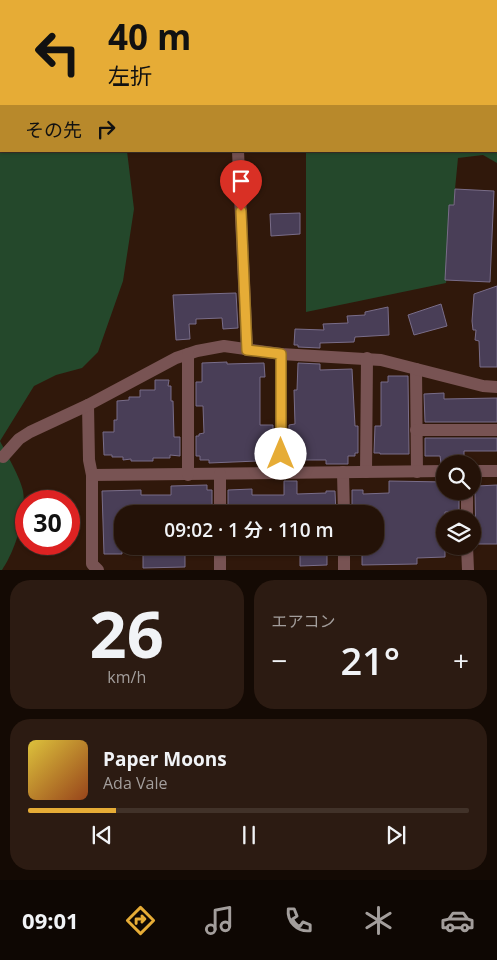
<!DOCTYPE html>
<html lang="ja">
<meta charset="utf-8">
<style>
body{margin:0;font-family:"Open Sans","Noto Sans JP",sans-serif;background:#2c1b12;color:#f1f3f6;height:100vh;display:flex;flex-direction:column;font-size:19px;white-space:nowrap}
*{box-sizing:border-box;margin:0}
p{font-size:16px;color:#a39e9c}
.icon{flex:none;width:28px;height:28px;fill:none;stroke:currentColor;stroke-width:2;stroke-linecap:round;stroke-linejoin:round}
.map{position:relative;height:570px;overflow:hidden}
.details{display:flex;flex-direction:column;gap:10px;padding:10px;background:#140a04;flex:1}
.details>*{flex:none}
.banner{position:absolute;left:0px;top:0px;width:498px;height:152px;box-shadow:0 1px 4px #0004,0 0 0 1px #413229;background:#e6ac36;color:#111;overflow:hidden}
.buttons{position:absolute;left:436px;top:455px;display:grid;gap:10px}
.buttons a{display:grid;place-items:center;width:45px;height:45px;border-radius:50%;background:#241208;box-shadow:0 1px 4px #0004,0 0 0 1px #413229;font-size:25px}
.speed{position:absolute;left:15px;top:490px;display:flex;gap:10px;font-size:25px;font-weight:700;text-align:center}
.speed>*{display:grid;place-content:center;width:65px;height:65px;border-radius:50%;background:#241208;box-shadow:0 1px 4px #0004,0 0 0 1px #413229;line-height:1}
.speed .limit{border:8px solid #d22;background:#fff;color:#111}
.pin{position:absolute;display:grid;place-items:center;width:42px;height:42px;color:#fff;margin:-51px -21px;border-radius:50% 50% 50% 0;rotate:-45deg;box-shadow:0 0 5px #0007}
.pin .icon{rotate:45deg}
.me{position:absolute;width:55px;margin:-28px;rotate:0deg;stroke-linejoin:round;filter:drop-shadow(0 0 4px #0008)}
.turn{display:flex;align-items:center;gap:18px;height:105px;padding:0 25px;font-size:22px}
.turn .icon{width:65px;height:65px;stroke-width:2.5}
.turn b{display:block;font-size:35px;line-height:42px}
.then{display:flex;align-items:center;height:48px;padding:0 25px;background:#0003;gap:10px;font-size:19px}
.big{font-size:38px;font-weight:600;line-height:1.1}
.details .card{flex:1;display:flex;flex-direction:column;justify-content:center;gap:8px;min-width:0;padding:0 18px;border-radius:20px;background:#2c1b12}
.details .dial{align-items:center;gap:0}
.dial b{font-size:65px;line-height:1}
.song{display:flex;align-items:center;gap:15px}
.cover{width:60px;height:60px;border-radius:8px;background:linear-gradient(135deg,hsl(50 70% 55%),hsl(20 70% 35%))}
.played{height:5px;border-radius:2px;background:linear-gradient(90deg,#e6ac36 20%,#413229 20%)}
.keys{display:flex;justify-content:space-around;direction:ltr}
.heat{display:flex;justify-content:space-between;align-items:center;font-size:28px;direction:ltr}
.details .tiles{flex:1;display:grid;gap:10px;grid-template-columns:1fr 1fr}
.card:last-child{grid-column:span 2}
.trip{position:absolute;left:114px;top:505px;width:270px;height:50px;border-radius:20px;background:#241208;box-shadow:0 1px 4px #0004,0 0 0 1px #413229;font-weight:600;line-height:50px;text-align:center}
.tabs{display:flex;height:80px;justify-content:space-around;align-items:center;background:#0e0703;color:#a39e9c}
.tabs .icon{width:35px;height:35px}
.tabs .selected{color:#e6ac36}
.tabs b{font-size:22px;color:#f1f3f6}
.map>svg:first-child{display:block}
</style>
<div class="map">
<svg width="497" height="570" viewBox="0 0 497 570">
<rect width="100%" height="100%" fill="#30180b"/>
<path fill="#24482b" d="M0,0H497V163L483,155L458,158L446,283L306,312V151H496V1H1V151H127L134,209L123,281L98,352L82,368L56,375L34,386L0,441C6,453 21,479 23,491C27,514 15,551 2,570H0Z"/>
<g fill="#493e57" stroke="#796d89">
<path d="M455,189L494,191L490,282L445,280L449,205H454Z"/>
<path d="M300,213V234L271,236L270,214Z"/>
<path d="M497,286V367H480L479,341L475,340L476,330H473L472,321L474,294Z"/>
<path d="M236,293L238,328L223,329L222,318L196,319V324H189L190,339L176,340L173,295Z"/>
<path d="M441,304L447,326L414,335L408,315Z"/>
<path d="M388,307L389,335L355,337L354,342L320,343V348L298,347V345H294L295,329L324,330L323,324L348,323L347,316L365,315V312Z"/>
<path d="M227,362V364L264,363L265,377H260V425H273V458H258V461L209,463V460H200V456H196V436H199V434L204,433L203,406H196V382H202V363Z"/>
<path d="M298,363L320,364V370L352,369L355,426H358V453H355V456H348V464H326V460H297V465H289V425L295,424L294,390H297Z"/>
<path d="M388,376H408L409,454H380V453H374L375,426H381V382H388Z"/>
<path d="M155,380H169L168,386H171V401H173L174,437H180V456L170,455V458H153V461H131V459L123,460V457H112V455H104L103,432H114V420H117V401L129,400V397H140V390H155Z"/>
<path d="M444,393V399L497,398V422H425L424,394Z"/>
<path d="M425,438H497V451H464V463H441L440,456H425Z"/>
<path d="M284,481H297V494L326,493V491H335L336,514H228V490L252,489V495H284Z"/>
<path d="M389,481L445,482V494H459V512H445V557L417,558V564L362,565V546H381V514H352V490H363V494L389,493Z"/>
<path d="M207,485V490H212V514H122V554H104L102,491L141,490V495H171V486Z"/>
<path d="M497,485V544H476L475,491H477V486Z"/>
<path d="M143,546H185V567L143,568Z"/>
<path d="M300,546H327V565L300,566Z"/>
</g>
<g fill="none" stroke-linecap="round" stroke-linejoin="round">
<g stroke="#785353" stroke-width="12">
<path d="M238,151L247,350"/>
<path d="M281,354V474"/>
<path d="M416,369L417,472"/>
<path d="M88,405L89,460L92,475V564L98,570"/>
<path d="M416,430H497"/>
<path d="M3,457L19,439L30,432L88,405L176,358L197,351L224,346L281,354L381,360L483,386L497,387"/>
<path d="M472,471H497"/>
<path d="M343,472L344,514"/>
<path d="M366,472L367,358"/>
<path d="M92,475L445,471"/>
<path d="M188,475V354"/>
<path d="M467,491V519"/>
<path d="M220,514V474"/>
<path d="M344,546V570"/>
<path d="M467,546L468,570"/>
<path d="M220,570V546"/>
</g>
</g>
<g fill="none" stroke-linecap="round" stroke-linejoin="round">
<defs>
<path id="route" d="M241,211L247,350L281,354V454"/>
</defs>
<use href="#route" stroke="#967023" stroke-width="12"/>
<use href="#route" stroke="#e6ac36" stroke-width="9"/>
</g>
</svg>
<div class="buttons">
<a><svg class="icon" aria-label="search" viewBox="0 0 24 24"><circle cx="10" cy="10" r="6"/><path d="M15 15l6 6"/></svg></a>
<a><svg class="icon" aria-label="layers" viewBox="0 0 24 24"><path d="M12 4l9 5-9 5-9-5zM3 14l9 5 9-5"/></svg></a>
</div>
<div class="speed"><div class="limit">30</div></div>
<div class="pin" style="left:241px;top:211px;background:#d93025"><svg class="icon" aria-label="arrive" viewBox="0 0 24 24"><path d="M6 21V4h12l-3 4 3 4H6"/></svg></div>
<svg class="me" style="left:281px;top:454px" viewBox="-20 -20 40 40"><circle r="19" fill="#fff"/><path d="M0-13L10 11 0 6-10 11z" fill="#e6ac36"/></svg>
<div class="trip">09:02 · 1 分 · 110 m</div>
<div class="banner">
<div class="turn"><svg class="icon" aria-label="left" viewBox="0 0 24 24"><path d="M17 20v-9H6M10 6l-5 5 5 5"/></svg><div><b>40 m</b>左折</div></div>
<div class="then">その先<svg class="icon" aria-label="right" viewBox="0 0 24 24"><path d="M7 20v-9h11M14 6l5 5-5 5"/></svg></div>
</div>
</div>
<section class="details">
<div class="tiles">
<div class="card dial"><b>26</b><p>km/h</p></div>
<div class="card"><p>エアコン</p>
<div class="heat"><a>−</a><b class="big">21°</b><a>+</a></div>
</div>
<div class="card">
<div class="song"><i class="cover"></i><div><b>Paper Moons</b><p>Ada Vale</p></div></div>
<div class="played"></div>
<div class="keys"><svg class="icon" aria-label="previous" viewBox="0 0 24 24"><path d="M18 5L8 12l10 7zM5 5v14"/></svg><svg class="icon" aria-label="pause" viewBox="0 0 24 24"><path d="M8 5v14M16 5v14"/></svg><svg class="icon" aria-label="next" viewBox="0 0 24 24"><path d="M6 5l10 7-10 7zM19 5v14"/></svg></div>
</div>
</div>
</section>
<nav class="tabs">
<b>09:01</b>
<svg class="icon selected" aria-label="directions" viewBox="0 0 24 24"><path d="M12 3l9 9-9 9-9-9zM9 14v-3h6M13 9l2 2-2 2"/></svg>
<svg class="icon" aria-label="music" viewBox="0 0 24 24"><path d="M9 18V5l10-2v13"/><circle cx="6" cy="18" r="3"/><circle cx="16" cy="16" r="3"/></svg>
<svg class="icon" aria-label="phone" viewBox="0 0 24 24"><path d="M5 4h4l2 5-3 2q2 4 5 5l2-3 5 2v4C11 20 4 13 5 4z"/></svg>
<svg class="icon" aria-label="climate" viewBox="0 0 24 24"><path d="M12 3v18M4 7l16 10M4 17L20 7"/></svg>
<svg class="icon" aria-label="car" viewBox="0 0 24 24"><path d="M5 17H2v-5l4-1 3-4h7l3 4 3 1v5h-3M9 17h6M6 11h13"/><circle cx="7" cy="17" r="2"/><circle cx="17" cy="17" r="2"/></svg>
</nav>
